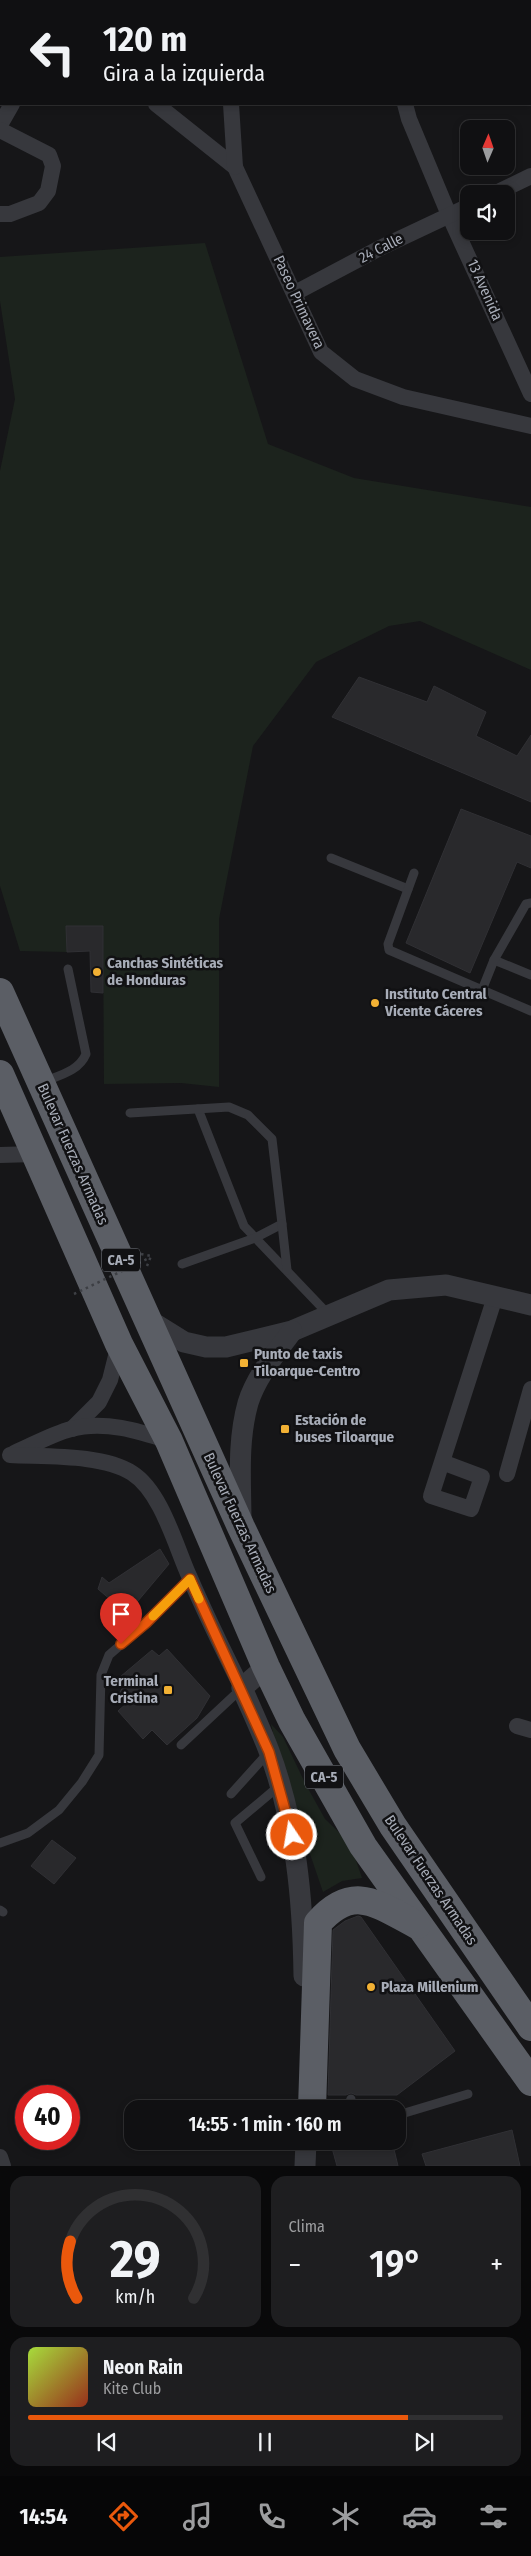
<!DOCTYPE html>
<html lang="es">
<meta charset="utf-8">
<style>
body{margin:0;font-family:"Fira Sans Condensed",sans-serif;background:#1e1e20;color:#f1f3f6;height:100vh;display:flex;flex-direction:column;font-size:19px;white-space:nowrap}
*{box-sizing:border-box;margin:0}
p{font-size:16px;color:#9c9d9f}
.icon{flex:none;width:28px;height:28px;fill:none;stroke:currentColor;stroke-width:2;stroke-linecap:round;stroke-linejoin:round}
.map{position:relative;height:2166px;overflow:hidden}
.drawer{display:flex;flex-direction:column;gap:10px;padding:10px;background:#09090a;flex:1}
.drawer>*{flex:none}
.hud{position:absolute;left:0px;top:0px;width:531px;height:105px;box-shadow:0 2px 8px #0003,0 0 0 1px #303032;background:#101012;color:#f1f3f6;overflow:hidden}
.needle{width:32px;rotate:2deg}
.fabs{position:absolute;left:460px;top:120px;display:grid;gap:10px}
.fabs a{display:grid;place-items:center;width:55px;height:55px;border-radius:10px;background:#101012;box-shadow:0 2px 8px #0003,0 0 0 1px #303032;font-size:25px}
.speed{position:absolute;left:15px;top:2085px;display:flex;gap:10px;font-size:25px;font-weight:700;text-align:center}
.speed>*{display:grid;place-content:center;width:65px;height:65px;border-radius:50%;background:#101012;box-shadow:0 2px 8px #0003,0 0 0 1px #303032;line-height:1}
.speed .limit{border:8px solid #d22;background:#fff;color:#111}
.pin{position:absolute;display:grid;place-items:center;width:42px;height:42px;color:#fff;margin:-51px -21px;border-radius:50% 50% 50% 0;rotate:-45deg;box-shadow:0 0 5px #0007}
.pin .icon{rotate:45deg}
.me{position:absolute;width:55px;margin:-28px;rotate:348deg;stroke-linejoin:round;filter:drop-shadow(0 0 4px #0008)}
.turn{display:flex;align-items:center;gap:18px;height:105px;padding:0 20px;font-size:22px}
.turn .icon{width:65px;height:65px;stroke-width:2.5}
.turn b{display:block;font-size:35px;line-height:42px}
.big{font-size:38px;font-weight:600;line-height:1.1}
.drawer .tile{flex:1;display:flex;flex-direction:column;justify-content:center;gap:8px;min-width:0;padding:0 18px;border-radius:15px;background:#1e1e20}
.drawer .dial{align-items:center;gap:0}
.dial svg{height:130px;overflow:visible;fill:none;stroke:#303032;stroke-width:7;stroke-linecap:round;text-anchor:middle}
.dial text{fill:#f1f3f6;stroke:none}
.song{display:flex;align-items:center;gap:15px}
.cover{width:60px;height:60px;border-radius:8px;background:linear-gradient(135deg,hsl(80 70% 55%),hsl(10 70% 35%))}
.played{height:5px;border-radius:2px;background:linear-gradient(90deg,#ea580c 80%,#303032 80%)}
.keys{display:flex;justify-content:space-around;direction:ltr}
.heat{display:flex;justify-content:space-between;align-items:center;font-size:28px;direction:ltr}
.drawer .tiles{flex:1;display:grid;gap:10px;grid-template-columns:1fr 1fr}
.tile:last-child{grid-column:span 2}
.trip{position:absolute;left:124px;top:2100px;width:282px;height:50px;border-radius:15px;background:#101012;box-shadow:0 2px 8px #0003,0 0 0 1px #303032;font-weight:600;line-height:50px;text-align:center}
.tab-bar{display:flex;height:80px;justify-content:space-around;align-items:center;background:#060607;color:#9c9d9f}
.tab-bar .icon{width:35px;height:35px}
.tab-bar .selected{color:#ea580c}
.tab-bar b{font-size:22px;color:#f1f3f6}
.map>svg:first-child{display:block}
</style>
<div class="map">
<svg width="531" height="2166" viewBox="0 0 531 2166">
<rect width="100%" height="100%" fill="#161618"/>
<g fill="#1c231d">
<path d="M205,243L268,444L354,478L531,507V670L420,621L389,626L316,662L253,746L219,919V1087L181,1083L104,1084L103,926H66L67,952L20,951L0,886V471L15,399L0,301V257Z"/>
<path d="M271,1724L283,1737L305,1783L325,1819L350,1843L362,1878L342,1881L323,1892L282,1772Z"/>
</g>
<g fill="#29292c" stroke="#303034">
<path d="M359,677L427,702L434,686L486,712L476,736L517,756L531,735V802L332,717Z"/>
<path d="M461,809L531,836V868L517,862L470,973L406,943Z"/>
<path d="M66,926H103V993L91,992L90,951L67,952Z"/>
<path d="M160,1549L169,1564L127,1614L98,1589L102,1577L109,1583Z"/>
<path d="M167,1649L210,1696L197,1718L167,1745L152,1730L143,1739L118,1711L127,1703L119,1694L125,1683L120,1677L152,1650L159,1656Z"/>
<path d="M52,1840L76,1858L54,1884L31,1866Z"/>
<path d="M358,1916L361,1917L455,2051L397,2095H356L351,2093L346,2095H328L333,1930L345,1921Z"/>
<path d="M512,2130L520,2166H426L422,2154Z"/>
<path d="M356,2141H392L398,2166H337L332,2148Z"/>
</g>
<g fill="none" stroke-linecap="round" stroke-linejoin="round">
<g stroke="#3d3f44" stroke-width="2.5" stroke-dasharray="2.5 4" stroke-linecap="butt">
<path d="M141,1254L151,1256"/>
<path d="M147,1266L151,1256"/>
</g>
<g stroke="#37383d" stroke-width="9">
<path d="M331,858L408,889"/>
<path d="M414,873L388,944L389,950L531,1011"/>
<path d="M494,960L531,975"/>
<path d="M482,990L494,960L526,904L531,903"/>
<path d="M43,1082C60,1075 79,1071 86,1054L68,969"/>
<path d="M198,1109L244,1226L329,1315"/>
<path d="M130,1113L229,1107L248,1115L272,1139L282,1224L255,1238L182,1264"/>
<path d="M282,1224L287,1270"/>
<path d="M181,1745L241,1689"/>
<path d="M231,1794L268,1753"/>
<path d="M0,1843L28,1833L59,1810L82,1782L99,1755L101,1675L109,1655L146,1623L190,1579"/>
<path d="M261,1877L235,1823L279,1786"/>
<path d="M0,1910L3,1912"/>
<path d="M347,2109L351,2099"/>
<path d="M398,2115L468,2094"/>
</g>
<g stroke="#37383d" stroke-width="16">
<path d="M224,0V1"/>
<path d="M393,0V1"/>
<path d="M66,1L67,0"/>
<path d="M156,104L235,167L321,352L355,379L403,397L531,426"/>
<path d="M231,104L235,167"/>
<path d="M405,104L409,119L449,215L531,394"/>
<path d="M0,125L12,104"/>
<path d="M0,130L49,155L53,166L48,191L39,203L10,214H0"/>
<path d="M494,194L531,176"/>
<path d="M295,293L380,248L469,206"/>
<path d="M0,1155L35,1154"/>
<path d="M72,1429L99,1402L110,1380L119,1344"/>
<path d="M14,1453C33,1445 52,1434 71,1429C104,1420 139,1431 169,1441"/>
<path d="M10,1455C46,1457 102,1454 132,1473C162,1492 176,1548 190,1578C206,1615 224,1652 242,1688"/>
<path d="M442,1462L482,1477L471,1509L431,1496L495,1297"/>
<path d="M507,1474L531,1389"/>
<path d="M517,1726L531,1730"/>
<path d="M0,2157L3,2166"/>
</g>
<g stroke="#37383d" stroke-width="21">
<path d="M147,1319L184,1342L206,1347H226L292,1331L389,1290L446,1285L531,1305"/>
<path d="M241,1522C241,1483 237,1442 248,1403C256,1377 276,1353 292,1331"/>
<path d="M266,1667L242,1688C251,1709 261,1730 269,1751C296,1823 303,1900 304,1976"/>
<path d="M305,2166L306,2141"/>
</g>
<g stroke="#5b5e65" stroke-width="28">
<path d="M0,992L241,1527L347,1749L393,1826L531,2027"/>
<path d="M0,1074L119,1344L169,1441L266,1667L292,1721L363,1846L531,2082"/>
<path d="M312,2109L318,1923C353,1883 377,1904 417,1925"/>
</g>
<path stroke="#3d3f44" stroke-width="2.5" stroke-dasharray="2.5 4" stroke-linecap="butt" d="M74,1294L147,1259"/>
</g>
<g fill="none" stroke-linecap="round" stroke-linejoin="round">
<defs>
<path id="route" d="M121,1644L146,1623L190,1579L269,1752L292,1835"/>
</defs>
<use href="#route" stroke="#983908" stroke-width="12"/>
<use href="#route" stroke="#ea580c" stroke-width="9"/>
<path stroke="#f59e0b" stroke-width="9" d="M153,1616L190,1579L199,1599"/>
</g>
<g fill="#f2b134" stroke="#111113" stroke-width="2">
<circle cx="97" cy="972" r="5"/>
<circle cx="375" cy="1003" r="5"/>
<rect x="239" y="1358" width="10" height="10" rx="2.5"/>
<rect x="280" y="1424" width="10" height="10" rx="2.5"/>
<rect x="163" y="1685" width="10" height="10" rx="2.5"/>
<circle cx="371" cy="1987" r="5"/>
</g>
<g text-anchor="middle" stroke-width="5" stroke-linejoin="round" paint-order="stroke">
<g fill="#111113" stroke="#7b7e86" stroke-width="1">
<rect x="102" y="1248.5" width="38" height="23" rx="4"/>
<rect x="305" y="1765.5" width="38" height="23" rx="4"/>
</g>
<g font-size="14" font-weight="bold" fill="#a8adb8">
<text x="121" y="1265">CA-5</text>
<text x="324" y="1782">CA-5</text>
</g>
<g font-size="15" fill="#a8adb8" stroke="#111113">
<text transform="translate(381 248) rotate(-27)" y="5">24 Calle</text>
<text transform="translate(485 290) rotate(66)" y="5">13 Avenida</text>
<text transform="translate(299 302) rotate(65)" y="5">Paseo Primavera</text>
<text transform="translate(73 1154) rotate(66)" y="5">Bulevar Fuerzas Armadas</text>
<text transform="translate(240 1523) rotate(65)" y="5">Bulevar Fuerzas Armadas</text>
<text transform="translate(431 1880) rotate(56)" y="5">Bulevar Fuerzas Armadas</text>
</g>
<g font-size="15" font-weight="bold" fill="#a8adb8" stroke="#111113" text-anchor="start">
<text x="107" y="968">Canchas Sintéticas<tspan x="107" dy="17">de Honduras</tspan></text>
<text x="385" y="999">Instituto Central<tspan x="385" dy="17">Vicente Cáceres</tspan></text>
<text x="254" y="1359">Punto de taxis<tspan x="254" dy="17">Tiloarque-Centro</tspan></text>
<text x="295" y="1425">Estación de<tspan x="295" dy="17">buses Tiloarque</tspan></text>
<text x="158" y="1686" text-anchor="end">Terminal<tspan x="158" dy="17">Cristina</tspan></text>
<text x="381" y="1992">Plaza Millenium</text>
</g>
</g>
</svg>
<div class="fabs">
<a><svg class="needle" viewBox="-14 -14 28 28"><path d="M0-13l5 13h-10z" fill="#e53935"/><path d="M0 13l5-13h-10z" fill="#9c9d9f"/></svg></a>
<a><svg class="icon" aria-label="sound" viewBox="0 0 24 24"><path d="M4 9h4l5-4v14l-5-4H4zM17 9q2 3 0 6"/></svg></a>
</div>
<div class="speed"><div class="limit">40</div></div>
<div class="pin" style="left:121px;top:1644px;background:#d93025"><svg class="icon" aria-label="arrive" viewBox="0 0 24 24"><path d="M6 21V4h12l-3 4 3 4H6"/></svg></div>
<svg class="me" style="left:292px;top:1835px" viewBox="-20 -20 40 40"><circle r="17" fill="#ea580c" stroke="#fff" stroke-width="3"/><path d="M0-11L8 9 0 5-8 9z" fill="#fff"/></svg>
<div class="trip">14:55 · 1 min · 160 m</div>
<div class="hud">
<div class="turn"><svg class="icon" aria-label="left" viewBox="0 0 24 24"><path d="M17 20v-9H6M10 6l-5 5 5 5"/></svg><div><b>120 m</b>Gira a la izquierda</div></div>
</div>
</div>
<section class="drawer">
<div class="tiles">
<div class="tile dial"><svg viewBox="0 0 100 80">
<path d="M14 69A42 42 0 1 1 86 69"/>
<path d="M14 69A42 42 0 0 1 10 34" stroke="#ea580c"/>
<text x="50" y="56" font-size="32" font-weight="700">29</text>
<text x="50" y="72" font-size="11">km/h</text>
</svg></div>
<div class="tile"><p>Clima</p>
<div class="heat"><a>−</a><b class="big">19°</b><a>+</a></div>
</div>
<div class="tile">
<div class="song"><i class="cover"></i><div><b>Neon Rain</b><p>Kite Club</p></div></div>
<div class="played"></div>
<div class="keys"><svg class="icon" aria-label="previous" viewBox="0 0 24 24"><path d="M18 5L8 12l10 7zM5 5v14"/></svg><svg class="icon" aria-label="pause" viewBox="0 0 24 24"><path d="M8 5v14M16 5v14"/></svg><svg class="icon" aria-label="next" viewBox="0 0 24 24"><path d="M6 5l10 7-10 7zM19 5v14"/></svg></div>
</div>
</div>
</section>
<nav class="tab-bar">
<b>14:54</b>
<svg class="icon selected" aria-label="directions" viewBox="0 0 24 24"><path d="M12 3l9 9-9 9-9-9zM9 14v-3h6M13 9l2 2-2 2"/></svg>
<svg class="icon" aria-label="music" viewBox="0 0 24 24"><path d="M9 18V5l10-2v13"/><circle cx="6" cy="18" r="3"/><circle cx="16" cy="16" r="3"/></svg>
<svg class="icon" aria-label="phone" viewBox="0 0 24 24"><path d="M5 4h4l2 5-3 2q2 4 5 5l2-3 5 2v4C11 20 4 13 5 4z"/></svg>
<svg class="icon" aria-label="climate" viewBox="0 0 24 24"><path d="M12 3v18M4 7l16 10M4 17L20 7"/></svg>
<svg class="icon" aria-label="car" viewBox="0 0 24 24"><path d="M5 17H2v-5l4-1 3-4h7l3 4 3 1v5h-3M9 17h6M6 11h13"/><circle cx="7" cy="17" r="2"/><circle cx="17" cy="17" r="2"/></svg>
<svg class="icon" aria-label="filters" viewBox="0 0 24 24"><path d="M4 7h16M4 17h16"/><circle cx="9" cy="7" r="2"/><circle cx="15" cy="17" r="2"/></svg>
</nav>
